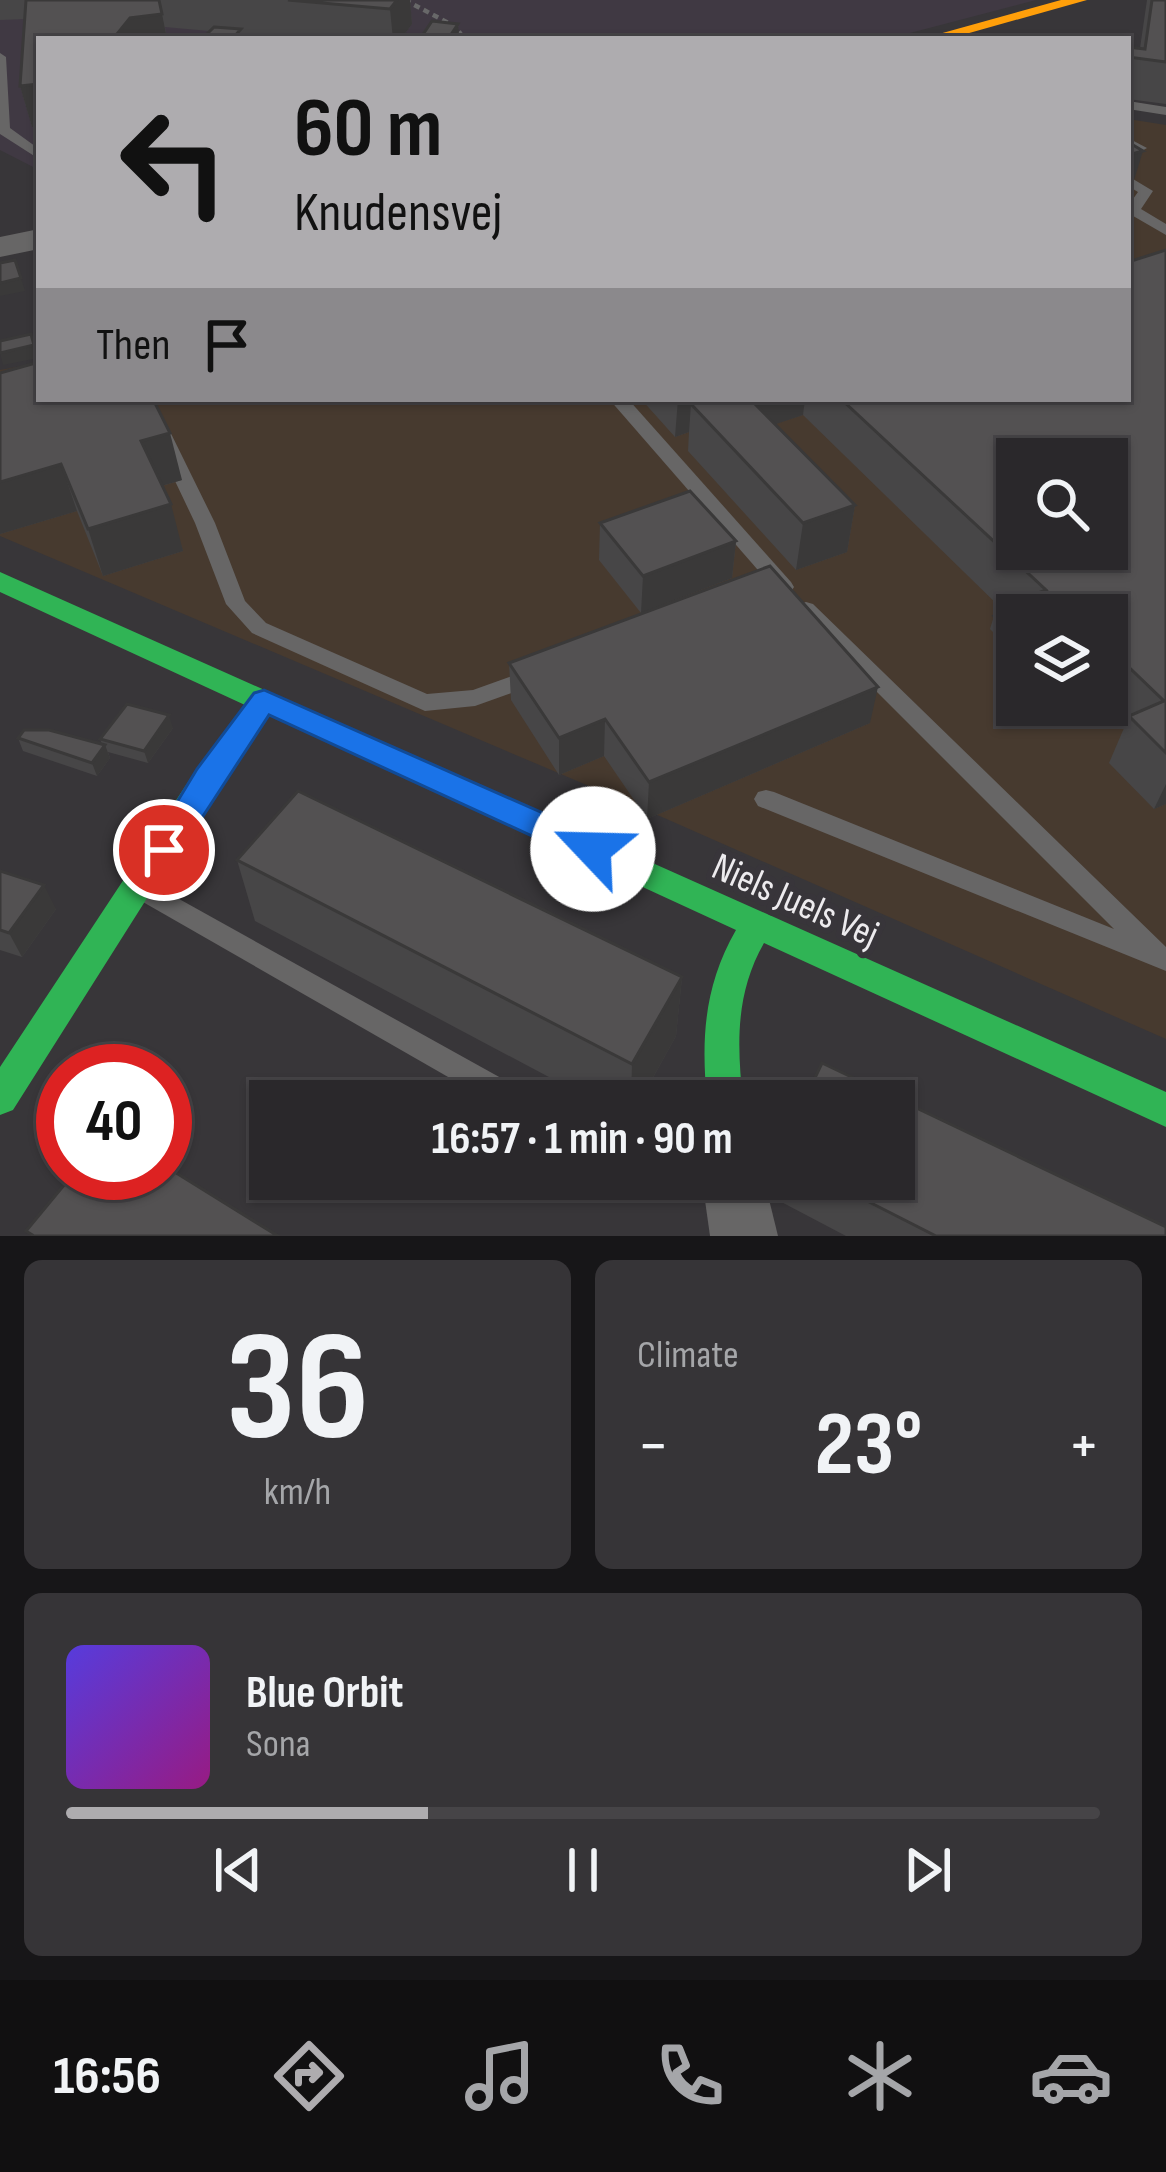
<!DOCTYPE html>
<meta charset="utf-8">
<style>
body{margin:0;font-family:"Sofia Sans Condensed",sans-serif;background:#363437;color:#f1f3f6;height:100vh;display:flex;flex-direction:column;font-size:45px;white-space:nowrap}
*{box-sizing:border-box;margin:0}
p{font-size:39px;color:#a5a6a9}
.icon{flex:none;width:66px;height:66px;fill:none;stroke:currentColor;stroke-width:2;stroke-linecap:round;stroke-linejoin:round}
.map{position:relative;height:1236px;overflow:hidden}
.panel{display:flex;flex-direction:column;gap:24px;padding:24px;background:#171618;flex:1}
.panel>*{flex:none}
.top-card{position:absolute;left:36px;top:36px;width:1095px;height:366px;border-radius:0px;box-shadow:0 3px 9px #0004,0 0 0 3px #464447;background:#aeacaf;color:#111;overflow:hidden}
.buttons{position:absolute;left:996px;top:438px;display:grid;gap:24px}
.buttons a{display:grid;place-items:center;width:132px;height:132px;border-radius:0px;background:#2a282b;box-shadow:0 3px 9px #0004,0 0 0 3px #464447;font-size:60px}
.speed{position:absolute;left:36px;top:1044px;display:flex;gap:24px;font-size:60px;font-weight:700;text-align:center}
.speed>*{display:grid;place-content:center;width:156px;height:156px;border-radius:50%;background:#2a282b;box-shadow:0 3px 9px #0004,0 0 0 3px #464447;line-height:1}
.speed .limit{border:18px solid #d22;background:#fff;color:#111}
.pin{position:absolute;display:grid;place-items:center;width:102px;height:102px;color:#fff;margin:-51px;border:6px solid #fff;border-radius:50%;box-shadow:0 3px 12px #0007}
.me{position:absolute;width:132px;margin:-66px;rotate:294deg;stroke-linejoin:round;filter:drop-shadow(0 0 9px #0008)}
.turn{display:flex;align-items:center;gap:42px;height:252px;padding:0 60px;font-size:54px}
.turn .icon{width:156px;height:156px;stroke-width:2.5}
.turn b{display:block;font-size:84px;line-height:102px}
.then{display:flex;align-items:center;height:114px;padding:0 60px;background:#0003;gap:24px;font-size:45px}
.big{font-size:90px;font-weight:700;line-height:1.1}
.panel .tile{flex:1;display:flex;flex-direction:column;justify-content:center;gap:18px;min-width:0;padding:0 42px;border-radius:18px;background:#363437}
.panel .dial{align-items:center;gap:0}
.dial b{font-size:156px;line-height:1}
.song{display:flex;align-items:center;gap:36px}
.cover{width:144px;height:144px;border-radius:18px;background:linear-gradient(135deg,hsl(250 70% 55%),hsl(310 70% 35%))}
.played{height:12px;border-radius:6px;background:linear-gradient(90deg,#aeacaf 35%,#464447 35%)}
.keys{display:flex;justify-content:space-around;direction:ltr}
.heat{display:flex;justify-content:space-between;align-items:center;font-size:66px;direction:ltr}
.panel .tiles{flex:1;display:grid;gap:24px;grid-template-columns:1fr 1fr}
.tile:last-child{grid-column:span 2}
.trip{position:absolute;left:249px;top:1080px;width:666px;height:120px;border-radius:0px;background:#2a282b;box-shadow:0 3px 9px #0004,0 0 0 3px #464447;font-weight:700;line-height:120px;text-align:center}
.tabs{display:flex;height:192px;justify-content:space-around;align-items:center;background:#111011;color:#a5a6a9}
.tabs .icon{width:84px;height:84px}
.tabs .current{color:#aeacaf}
.tabs b{font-size:54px;color:#f1f3f6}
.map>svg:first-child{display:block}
</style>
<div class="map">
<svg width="1166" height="1236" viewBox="0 0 1166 1236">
<rect width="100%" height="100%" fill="#383639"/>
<path fill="#403943" d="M0,0H1036L887,39H39V170L0,150Z"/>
<path fill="#473a2f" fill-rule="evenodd" d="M1128,119L1166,125V1039L662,817L0,536V370L39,363V399H1128ZM1017,459H1107V549H1017ZM1017,615H1107V705H1017Z"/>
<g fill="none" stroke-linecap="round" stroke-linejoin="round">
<path stroke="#686869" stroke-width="4.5" stroke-dasharray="6 4.5" stroke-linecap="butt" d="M405,0L456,27L464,39"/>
<g fill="#676666" fill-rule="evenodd">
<path d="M0,53L6,57L10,128L39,149V159L0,134Z"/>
<path d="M1128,101L1166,107V115L1128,109Z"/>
<path d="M1128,138L1147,148L1140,152L1128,147Z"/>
<path d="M1128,176L1153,191L1141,209L1166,224V235L1128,213V206L1138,192L1128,186Z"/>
<path d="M136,399H154L215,523L245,601L266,623L427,694L473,690L537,667L545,669L548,675L545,681L475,706L425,711L252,633L226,604L195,523Z"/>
<path d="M609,399H628L791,582L794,587L791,592H777Z"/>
<path d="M806,602L813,604L1166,947V971L758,806L754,799L758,792L766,790L774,792L1114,929L799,614L796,609L799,604Z"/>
<path d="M145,880L526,1092L530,1101H490L136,898L132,891L136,884Z"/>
</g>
<g fill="#676666" fill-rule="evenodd">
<path d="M39,229V249L0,257V237Z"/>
<path d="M702,1179H764L778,1236H710Z"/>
</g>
<path fill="#30b455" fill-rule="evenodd" d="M0,572L1166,1092V1127L764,943C735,994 737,1045 743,1101H707C701,1038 704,986 736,930L269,715L218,786L13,1110L0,1115V1067L196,770L245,705L0,592Z"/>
<path fill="#ff9f0a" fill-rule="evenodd" d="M1061,0H1087L948,39H921Z"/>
</g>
<g fill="#474647">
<path d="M0,0H410L412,24L401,39H294L242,34L243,39H202L209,31L165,27L167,39L32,127L20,86L25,19L0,20Z"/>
<path d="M1147,0H1166V104L1128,99V47L1140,48Z"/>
<path d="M1166,250V804L1154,809L1109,763L1124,728L1101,705H1107V615H1017V663L1003,649L1006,638L1001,640L990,629L994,616L1005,612L803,415L775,424L855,505L847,552L796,570L688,451L689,432L675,437L641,399H1128Z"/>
<path d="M0,373L182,480L162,486L183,551L103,576L77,511L0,534Z"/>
<path d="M600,523L736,541L732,578L641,613L599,560Z"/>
<path d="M509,663L870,723L647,819L604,756L559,775L511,700Z"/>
<path d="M173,728L148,763L108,752L110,758L97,776L23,751L18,738L102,744L100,739Z"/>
<path d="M237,860L682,977L676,1036L640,1101H594L255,921Z"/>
<path d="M0,871L56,909L22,957L0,950Z"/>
<path d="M773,1179H894L1166,1236H846L770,1196Z"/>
</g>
<g fill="#3a3939">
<path d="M397,0H410L412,24L401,39H393L390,9Z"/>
<path d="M162,14L167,39H113L130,18Z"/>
<path d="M458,24L459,34L456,39H448Z"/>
<path d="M39,84V126L32,127L20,86Z"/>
<path d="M1143,151L1130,193L1128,194V155Z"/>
<path d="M21,278L25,291L0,296V283Z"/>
<path d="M31,334L38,358L3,365L0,353Z"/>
<path d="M678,399H724L691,404L689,432L675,437Z"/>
<path d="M740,399H805L803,415L737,437Z"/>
<path d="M170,433L182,480L154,488L141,441Z"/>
<path d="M61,464L77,511L0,534V482Z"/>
<path d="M171,504L183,551L103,576L88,529Z"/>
<path d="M855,505L847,552L796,570L803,523Z"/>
<path d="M736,541L732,578L641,613L643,576Z"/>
<path d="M1010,625L1006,638L1001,640L1005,627Z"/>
<path d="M1114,653L1107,671V655Z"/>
<path d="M878,687L870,723L647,819L649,782Z"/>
<path d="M169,715L173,728L148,763L144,751Z"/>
<path d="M605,719L604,756L559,775V738Z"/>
<path d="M105,745L110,758L97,776L92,763Z"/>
<path d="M1166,784V804L1154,809Z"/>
<path d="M44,885L56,909L22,957L9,933Z"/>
<path d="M682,977L676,1036L640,1101H631L632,1064Z"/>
</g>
<g fill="#535152" stroke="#3a3939" stroke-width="3" fill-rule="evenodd">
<path d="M26,0H159L162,14L130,18L113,39H39V84L20,86Z"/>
<path d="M288,0H397L390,9Z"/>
<path d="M1152,0H1166V62L1128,57V47L1145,49Z"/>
<path d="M432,21L458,24L448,39H420Z"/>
<path d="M214,27L241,29L232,39H202Z"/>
<path d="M1128,142L1143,151L1128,155Z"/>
<path d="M1166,250V753L1129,716L1164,701L1114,653L1107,655V615H1072L1067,610L1053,615H1031L1017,601L1046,590L841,399H1128V286H1130L1128,284V262ZM1017,459H1107V549H1017Z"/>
<path d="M15,260L21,278L0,283V263Z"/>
<path d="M31,334L34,345L0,353V341Z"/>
<path d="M39,362V399H153L170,433L141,441L171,504L88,529L61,464L0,482V373Z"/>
<path d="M709,399H750L855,505L803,523L691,404Z"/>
<path d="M690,491L736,541L643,576L600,523Z"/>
<path d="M770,566L878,687L649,782L605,719L559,738L509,663Z"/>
<path d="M1014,608L1010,625L1005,627L994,616Z"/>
<path d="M127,704L169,715L144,751L100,739Z"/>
<path d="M24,730H49L105,745L92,763L18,738Z"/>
<path d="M298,791L682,977L632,1064L237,860Z"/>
<path d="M0,871L44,885L9,933L0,930Z"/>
<path d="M822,1063L1166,1227V1236H936L824,1179H894V1101H804Z"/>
<path d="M165,1166L278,1236H34L26,1231L74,1173H165Z"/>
</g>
<path fill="#1a73e8" stroke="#114b97" stroke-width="3" d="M264,690L604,840L609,849L604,859H582L269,715L175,859H153L148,850L197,769L254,693Z"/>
<g text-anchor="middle" stroke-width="12" stroke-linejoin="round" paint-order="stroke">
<g font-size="39" fill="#edebee" stroke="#38353a">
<text transform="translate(796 899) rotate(24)" y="14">Niels Juels Vej</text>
</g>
</g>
</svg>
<div class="buttons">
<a><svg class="icon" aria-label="search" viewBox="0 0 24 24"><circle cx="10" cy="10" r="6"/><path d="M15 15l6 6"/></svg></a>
<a><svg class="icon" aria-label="layers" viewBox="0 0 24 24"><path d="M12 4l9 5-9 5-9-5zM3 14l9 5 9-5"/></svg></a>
</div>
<div class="speed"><div class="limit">40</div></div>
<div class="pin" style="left:164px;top:850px;background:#d93025"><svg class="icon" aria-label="arrive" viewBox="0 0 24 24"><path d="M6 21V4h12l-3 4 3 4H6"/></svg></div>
<svg class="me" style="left:593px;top:849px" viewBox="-20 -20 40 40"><circle r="19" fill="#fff"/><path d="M0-13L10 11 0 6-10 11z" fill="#1a73e8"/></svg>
<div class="trip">16:57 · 1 min · 90 m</div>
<div class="top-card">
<div class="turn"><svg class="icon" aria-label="left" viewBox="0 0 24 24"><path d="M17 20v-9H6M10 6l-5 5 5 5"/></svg><div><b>60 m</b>Knudensvej</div></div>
<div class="then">Then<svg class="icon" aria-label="arrive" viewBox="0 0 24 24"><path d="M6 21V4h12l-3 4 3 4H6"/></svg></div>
</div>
</div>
<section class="panel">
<div class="tiles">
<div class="tile dial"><b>36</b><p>km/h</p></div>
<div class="tile"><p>Climate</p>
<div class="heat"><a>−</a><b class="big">23°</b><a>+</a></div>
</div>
<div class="tile">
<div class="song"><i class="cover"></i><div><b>Blue Orbit</b><p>Sona</p></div></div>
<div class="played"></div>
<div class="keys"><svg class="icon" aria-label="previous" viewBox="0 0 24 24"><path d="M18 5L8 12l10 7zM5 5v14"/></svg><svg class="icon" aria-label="pause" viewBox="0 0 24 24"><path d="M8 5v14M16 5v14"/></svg><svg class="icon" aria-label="next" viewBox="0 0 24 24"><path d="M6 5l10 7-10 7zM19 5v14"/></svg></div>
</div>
</div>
</section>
<nav class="tabs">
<b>16:56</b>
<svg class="icon current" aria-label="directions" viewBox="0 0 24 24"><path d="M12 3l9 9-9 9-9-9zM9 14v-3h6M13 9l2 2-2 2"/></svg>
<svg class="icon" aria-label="music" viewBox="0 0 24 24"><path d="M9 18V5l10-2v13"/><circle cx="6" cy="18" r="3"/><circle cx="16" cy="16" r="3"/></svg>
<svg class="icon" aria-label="phone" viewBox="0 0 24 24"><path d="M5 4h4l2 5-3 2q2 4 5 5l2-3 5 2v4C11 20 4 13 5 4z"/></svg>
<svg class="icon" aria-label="climate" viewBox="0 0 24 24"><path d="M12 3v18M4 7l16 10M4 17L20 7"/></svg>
<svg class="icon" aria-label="car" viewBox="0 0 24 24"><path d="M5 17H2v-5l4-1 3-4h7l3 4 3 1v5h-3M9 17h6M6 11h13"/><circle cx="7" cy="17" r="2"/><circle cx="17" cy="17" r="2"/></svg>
</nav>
